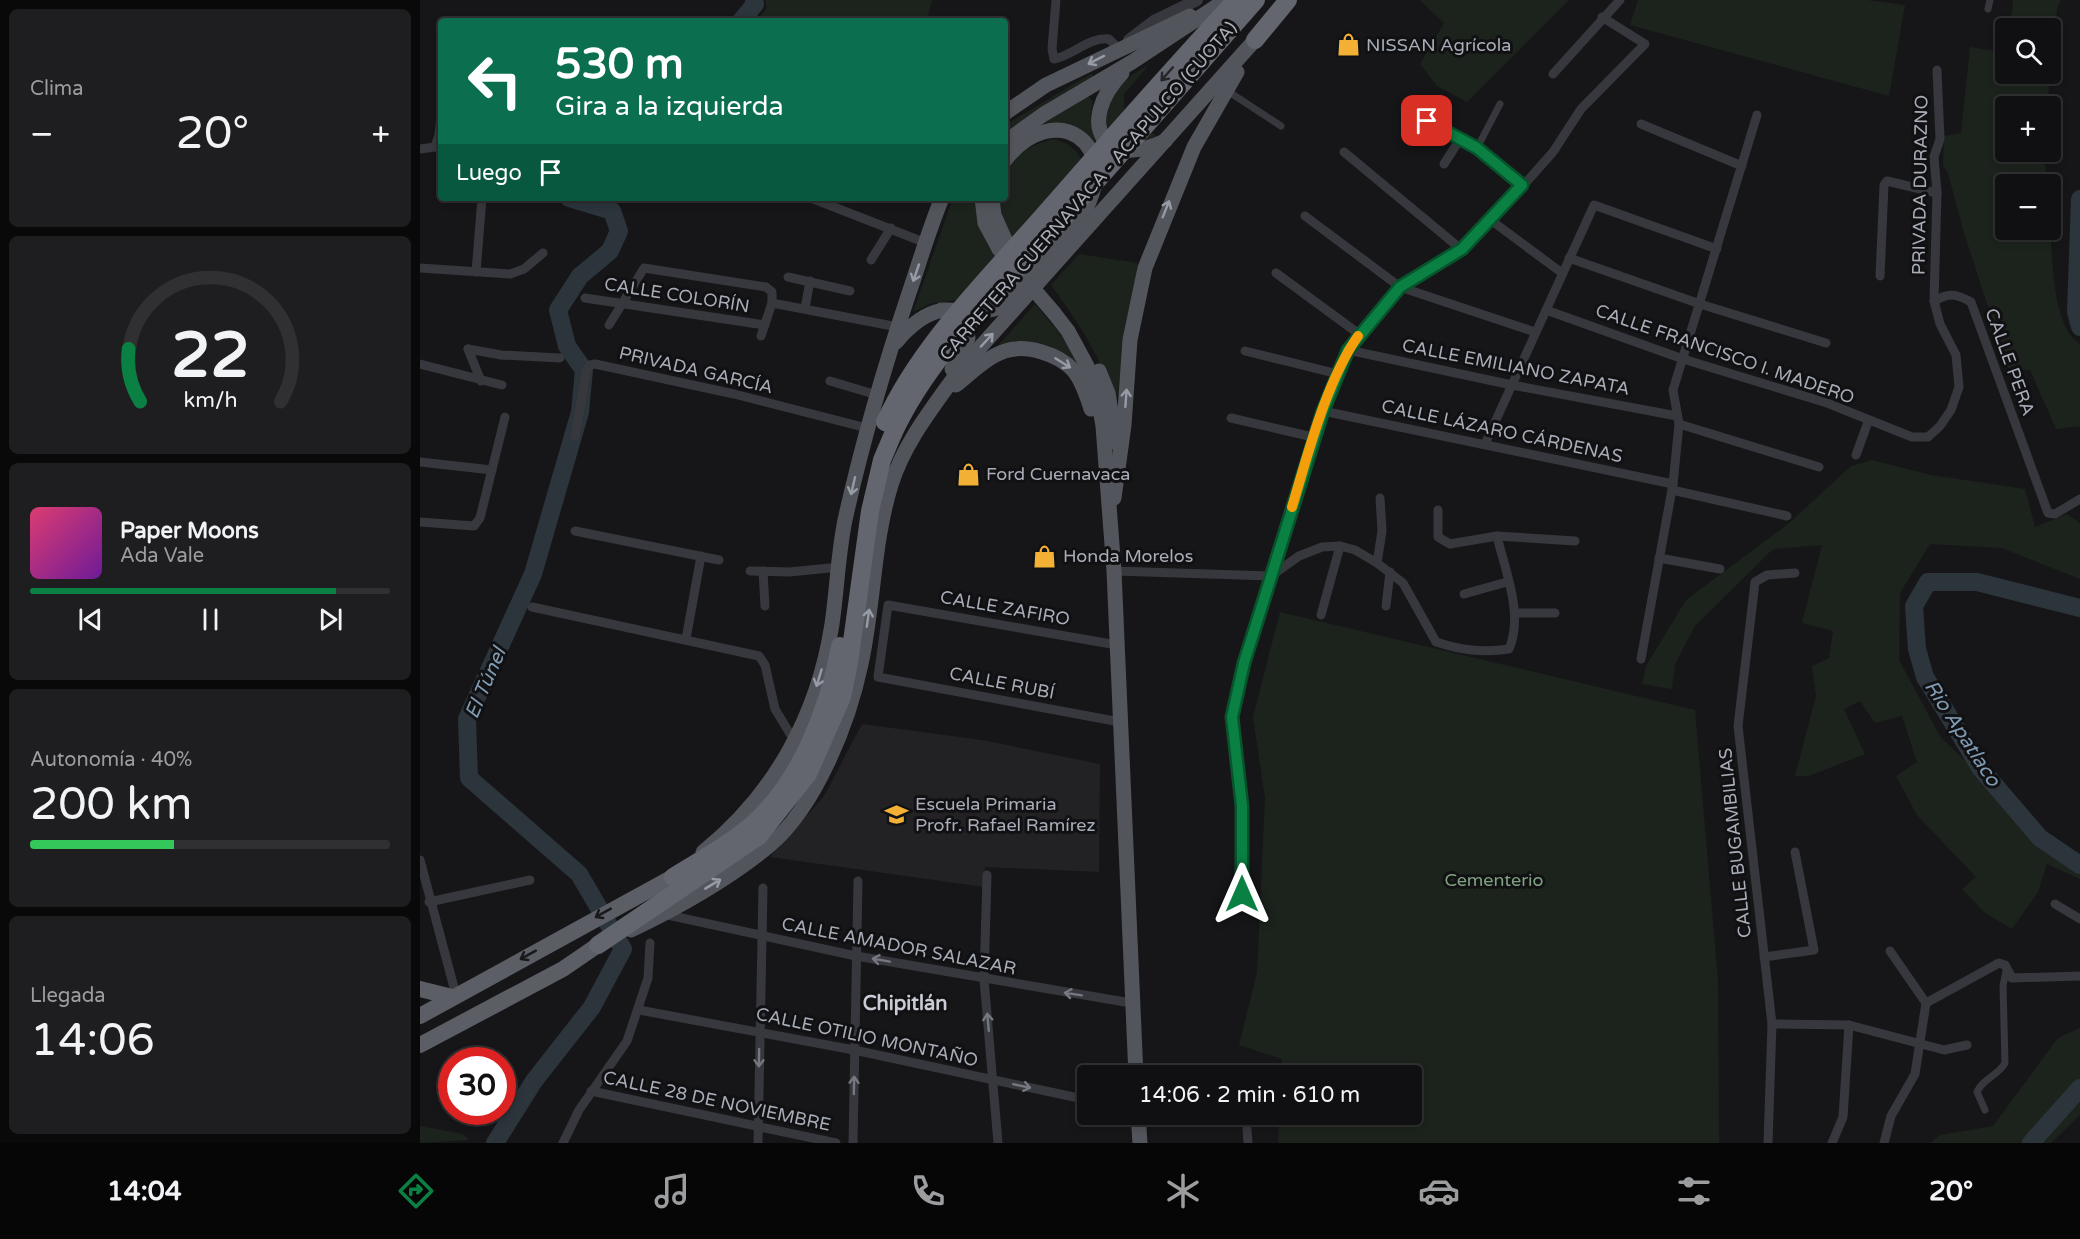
<!DOCTYPE html>
<html lang="es">
<meta charset="utf-8">
<style>
body{margin:0;font-family:"Varela Round",sans-serif;background:#1e1e20;color:#f1f3f6;height:100vh;display:flex;flex-direction:column;font-size:22px;white-space:nowrap}
*{box-sizing:border-box;margin:0}
p{font-size:20px;color:#9c9d9f}
.icon{flex:none;width:33px;height:33px;fill:none;stroke:currentColor;stroke-width:2;stroke-linecap:round;stroke-linejoin:round}
.map{position:relative;flex:1;overflow:hidden}
.panel{display:flex;flex-direction:column;gap:9px;padding:9px;background:#09090a;width:420px}
.panel>*{flex:none}
.banner{position:absolute;left:18px;top:18px;width:570px;height:183px;border-radius:6px;box-shadow:0 3px 9px #0003,0 0 0 2px #303032;background:#0b6e4f;color:#fff;overflow:hidden}
.buttons{position:absolute;left:1575px;top:18px;display:grid;gap:12px}
.buttons a{display:grid;place-items:center;width:66px;height:66px;border-radius:6px;background:#101012;box-shadow:0 3px 9px #0003,0 0 0 2px #303032;font-size:30px}
.speed{position:absolute;left:18px;top:1047px;display:flex;gap:12px;font-size:30px;font-weight:700;text-align:center}
.speed>*{display:grid;place-content:center;width:78px;height:78px;border-radius:50%;background:#101012;box-shadow:0 3px 9px #0003,0 0 0 2px #303032;line-height:1}
.speed .limit{border:9px solid #d22;background:#fff;color:#111}
.pin{position:absolute;display:grid;place-items:center;width:51px;height:51px;color:#fff;margin:-26px;border-radius:12px;box-shadow:0 3px 9px #0006}
.me{position:absolute;width:66px;margin:-33px;rotate:0deg;stroke-linejoin:round;filter:drop-shadow(0 0 4px #0008)}
.turn{display:flex;align-items:center;gap:21px;height:126px;padding:0 18px;font-size:27px}
.turn .icon{width:78px;height:78px;stroke-width:2.5}
.turn b{display:block;font-size:42px;line-height:51px}
.then{display:flex;align-items:center;height:57px;padding:0 18px;background:#0003;gap:12px;font-size:22px}
.big{font-size:45px;font-weight:600;line-height:1.1}
.panel .tile{flex:1;display:flex;flex-direction:column;justify-content:center;gap:9px;min-width:0;padding:0 21px;border-radius:9px;background:#1e1e20}
.panel .dial{align-items:center;gap:0}
.dial svg{height:156px;overflow:visible;fill:none;stroke:#303032;stroke-width:7;stroke-linecap:round;text-anchor:middle}
.dial text{fill:#f1f3f6;stroke:none}
.song{display:flex;align-items:center;gap:18px}
.cover{width:72px;height:72px;border-radius:9px;background:linear-gradient(135deg,hsl(340 70% 55%),hsl(280 70% 35%))}
.played{height:6px;border-radius:3px;background:linear-gradient(90deg,#0b8043 85%,#303032 85%)}
.keys{display:flex;justify-content:space-around;direction:ltr}
.heat{display:flex;justify-content:space-between;align-items:center;font-size:33px;direction:ltr}
.charge{height:9px;border-radius:4px;background:linear-gradient(90deg,#34c759 40%,#303032 0)}
.trip{position:absolute;left:657px;top:1065px;width:345px;height:60px;border-radius:6px;background:#101012;box-shadow:0 3px 9px #0003,0 0 0 2px #303032;font-weight:600;line-height:60px;text-align:center}
.tab-bar{display:flex;height:96px;justify-content:space-around;align-items:center;background:#060607;color:#9c9d9f}
.tab-bar .icon{width:42px;height:42px}
.tab-bar .active{color:#0b8043}
.tab-bar b{font-size:27px;color:#f1f3f6}
main{display:flex;flex:1;min-height:0}
.map>svg:first-child{display:block}
</style>
<main>
<section class="panel">
<div class="tile"><p>Clima</p>
<div class="heat"><a>−</a><b class="big">20°</b><a>+</a></div>
</div>
<div class="tile dial"><svg viewBox="0 0 100 80">
<path d="M14 69A42 42 0 1 1 86 69"/>
<path d="M14 69A42 42 0 0 1 8 42" stroke="#0b8043"/>
<text x="50" y="56" font-size="32" font-weight="700">22</text>
<text x="50" y="72" font-size="11">km/h</text>
</svg></div>
<div class="tile">
<div class="song"><i class="cover"></i><div><b>Paper Moons</b><p>Ada Vale</p></div></div>
<div class="played"></div>
<div class="keys"><svg class="icon" aria-label="previous" viewBox="0 0 24 24"><path d="M18 5L8 12l10 7zM5 5v14"/></svg><svg class="icon" aria-label="pause" viewBox="0 0 24 24"><path d="M8 5v14M16 5v14"/></svg><svg class="icon" aria-label="next" viewBox="0 0 24 24"><path d="M6 5l10 7-10 7zM19 5v14"/></svg></div>
</div>
<div class="tile"><p>Autonomía · 40%</p><b class="big">200 km</b><div class="charge"></div></div>
<div class="tile"><p>Llegada</p><b class="big">14:06</b></div>
</section>
<div class="map">
<svg width="1660" height="1143" viewBox="0 0 1660 1143">
<rect width="100%" height="100%" fill="#161618"/>
<path fill="#222225" d="M442,724L562,740L680,764L679,872L565,867L564,887L350,857L404,796Z"/>
<g fill="#1c231d">
<path d="M345,0H512L507,21H336L347,8Z"/>
<path d="M1000,0H1149L1047,102L1017,86L1000,64L1024,23Z"/>
<path d="M1218,0H1447L1485,5L1469,96L1210,25Z"/>
<path d="M1593,0H1641L1637,9L1627,106H1586V152H1624L1627,184H1586V230H1630C1633,260 1632,326 1660,344V426L1636,429L1610,370L1588,368L1544,233L1528,173L1523,166L1524,136L1541,133L1550,47L1585,53L1586,74H1630V28H1590Z"/>
<path d="M729,65L704,94V116L738,137L725,143L686,131C681,101 703,78 729,65Z"/>
<path d="M672,73L674,78L585,135V125Z"/>
<path d="M667,94L673,102C668,119 671,134 682,148C660,126 650,122 619,124Z"/>
<path d="M634,139C651,144 657,150 665,166L592,238L582,216L579,198H585C585,191 583,181 585,174C590,154 617,143 634,139Z"/>
<path d="M533,198H555C555,221 564,240 577,258L545,299L509,304L493,312Z"/>
<path d="M659,254L718,263L696,404C680,355 661,326 631,285Z"/>
<path d="M615,304L649,345L662,369L650,358L575,349Z"/>
<path d="M1452,460L1511,475L1605,489L1615,527L1647,514L1660,523V579L1582,548L1510,544L1480,593L1479,660L1521,738L1660,867V879L1627,864L1618,892L1592,929L1565,913L1542,889L1556,877L1497,815L1476,776L1497,762L1482,716L1455,723L1440,701L1424,709L1445,754L1389,776H1375L1396,696L1392,666L1409,658L1413,631L1382,623L1402,545L1353,549L1275,626L1255,664L1252,689L1222,684L1226,666L1266,600L1368,524L1431,466Z"/>
<path d="M860,612L1275,710L1298,981L1299,1143H858L859,1115L992,1114V1076L861,1075L862,1059L819,1045L837,973L845,798L833,717Z"/>
<path d="M1660,1028V1115L1631,1143H1510L1520,1135L1573,1126L1638,1038Z"/>
<path d="M0,1126L43,1134L49,1140L0,1143Z"/>
</g>
<g fill="none" stroke-linecap="round" stroke-linejoin="round">
<g stroke="#2c353c" stroke-width="18">
<path d="M321,21L335,4L334,0"/>
<path d="M1660,199L1656,312L1660,327"/>
<path d="M1660,608L1557,582H1508L1494,606L1497,649L1505,677L1561,769L1620,838L1660,865"/>
<path d="M75,1143L114,1081L172,1007L203,949L159,874L49,778L47,719L113,574L160,412L164,370L147,346L138,310L160,276L190,251L199,231L192,211L149,198"/>
<path d="M1611,1143L1660,1088"/>
</g>
<g stroke="#37383d" stroke-width="7">
<path d="M1568,9L1570,0"/>
<path d="M806,90L861,126"/>
<path d="M1057,148L1080,104"/>
<path d="M1565,1110L1557,1092C1563,1078 1578,1076 1585,1063L1583,986L1586,971"/>
</g>
<g stroke="#37383d" stroke-width="9">
<path d="M636,0L632,49L634,59C654,55 668,37 689,39L698,48"/>
<path d="M1133,74L1200,0"/>
<path d="M1007,121L1057,148L1102,185"/>
<path d="M1221,124L1322,166"/>
<path d="M0,149L15,147L19,135L21,116"/>
<path d="M924,152L1042,250"/>
<path d="M1024,164L1040,139"/>
<path d="M391,198L506,243"/>
<path d="M885,216L980,287L1115,332"/>
<path d="M1072,221L1142,273"/>
<path d="M1149,258L1280,304L1406,343"/>
<path d="M451,260L471,228"/>
<path d="M0,268L90,274L104,269L123,253"/>
<path d="M56,272L62,198"/>
<path d="M856,273L939,334"/>
<path d="M1460,276L1464,185L1467,181L1517,193"/>
<path d="M368,277L430,291"/>
<path d="M165,298L345,325"/>
<path d="M1514,301C1530,293 1535,293 1551,302L1628,513L1635,514L1660,499"/>
<path d="M352,303L478,327"/>
<path d="M385,308L390,281"/>
<path d="M1126,310L1263,359L1407,403L1492,437H1508L1520,426L1531,410L1539,387L1536,355L1520,324L1514,301L1517,193L1514,157L1520,139L1517,70"/>
<path d="M189,325L224,268L346,287L352,292V303L341,336"/>
<path d="M48,349L81,355L140,358"/>
<path d="M48,349L61,381"/>
<path d="M928,350L1092,385L1257,416"/>
<path d="M825,351L918,374"/>
<path d="M0,364L82,385"/>
<path d="M410,381L457,395"/>
<path d="M903,411L1253,484"/>
<path d="M811,418L893,437"/>
<path d="M1259,424L1399,467"/>
<path d="M155,436L167,369L170,365L175,364L314,394L447,428"/>
<path d="M1065,444L1174,205L1297,249"/>
<path d="M1436,455L1448,422"/>
<path d="M0,462L72,470"/>
<path d="M1252,490L1367,516"/>
<path d="M1018,510V537L1030,544L1077,536L1155,541"/>
<path d="M0,522L54,526L60,518L85,417"/>
<path d="M155,531L299,560"/>
<path d="M1239,558L1300,569"/>
<path d="M957,563L962,531L960,498"/>
<path d="M330,571L369,572L420,567"/>
<path d="M343,571L345,606"/>
<path d="M694,571L851,576L879,556L902,547L920,546L935,550L957,563L983,583L1016,642C1041,650 1062,653 1089,649C1104,614 1085,571 1077,536"/>
<path d="M1044,594L1087,582"/>
<path d="M966,606L970,572"/>
<path d="M112,607L339,656L345,665L355,709L375,742"/>
<path d="M1095,613H1135"/>
<path d="M901,615L920,546"/>
<path d="M266,639L281,556"/>
<path d="M697,645L468,605L458,677L700,722"/>
<path d="M1221,659L1253,484L1259,424L1253,390L1337,115"/>
<path d="M0,860L36,995"/>
<path d="M567,875L564,979L578,1143"/>
<path d="M822,894V806L812,717L824,664L846,599L893,437L928,350L980,287L1042,250L1072,221L1133,152L1161,109L1225,44L1182,17"/>
<path d="M9,902L110,880"/>
<path d="M1635,904L1660,919"/>
<path d="M243,914L436,956L711,1003"/>
<path d="M1344,957L1394,950L1375,852"/>
<path d="M1506,1003L1579,963L1585,965L1592,978L1660,976"/>
<path d="M219,1010L434,1050L668,1100"/>
<path d="M1352,1024L1429,1025L1524,1050L1547,1045"/>
<path d="M171,1091L416,1143"/>
<path d="M827,1129L828,1143"/>
<path d="M143,1143L159,1110L207,1041L228,978L230,943"/>
<path d="M338,1143L343,888"/>
<path d="M433,1143L438,881"/>
<path d="M1348,1143L1352,1024L1318,726L1335,582L1347,575L1375,573"/>
<path d="M1412,1143L1423,1117L1429,1025"/>
<path d="M1464,1143L1471,1116L1495,1074L1506,1003L1470,951"/>
</g>
<path stroke="#37383d" stroke-width="12" d="M709,40L734,21L777,0"/>
<g stroke="#53555c" stroke-width="15">
<path d="M702,73C656,122 682,171 745,141"/>
<path d="M585,113L626,85L770,16"/>
<path d="M585,142L624,114L712,62L806,0"/>
<path d="M562,198L565,223L579,249"/>
<path d="M572,198L574,215L586,242"/>
<path d="M521,310C542,309 567,315 585,305L663,214C704,143 635,97 585,160"/>
<path d="M634,313L648,331L667,366L678,398L683,426L694,571L716,1076"/>
<path d="M476,342C495,318 539,287 548,338L532,369"/>
<path d="M679,371L688,393L696,443"/>
<path d="M536,385C551,373 567,357 585,351C606,344 639,354 654,371C662,381 667,396 671,409"/>
<path d="M694,498L704,425L710,340L725,268L774,147L817,72"/>
<path d="M283,852C355,794 398,715 412,624C417,590 418,554 425,520C442,443 464,368 489,293C500,261 509,229 522,198"/>
<path d="M211,930C259,907 309,879 350,845C396,806 429,722 441,664C454,605 453,543 471,485C484,443 513,407 538,372L835,40"/>
<path d="M718,1114L720,1143"/>
</g>
<g stroke="#5b5e65" stroke-width="16">
<path d="M0,989L32,997"/>
<path d="M0,1016L253,877"/>
<path d="M0,1045L143,969L178,945"/>
</g>
<g stroke="#63666e" stroke-width="18">
<path d="M835,40L868,0"/>
<path d="M253,877C280,860 309,845 333,824C381,781 409,708 420,646"/>
<path d="M178,945L339,836L388,774L422,697L429,663L450,511L462,460L473,434"/>
</g>
<path stroke="#53555c" stroke-width="15" d="M579,249L634,313"/>
<g stroke="#63666e" stroke-width="18">
<path d="M465,422C499,348 559,288 613,227C680,151 747,74 816,0"/>
<path d="M473,434C509,356 574,296 630,233C700,156 767,78 836,0"/>
</g>
</g>
<defs><path id="oneway-shaft" d="M-6 0H5M1.5-3L5.5 0L1.5 3" fill="none" stroke-width="1.6" stroke-linecap="round" stroke-linejoin="round" transform="scale(1.5)"/></defs>
<g stroke="#979ba6">
<use href="#oneway-shaft" transform="translate(676 60) rotate(153)"/>
<use href="#oneway-shaft" transform="translate(746 209) rotate(-68)"/>
<use href="#oneway-shaft" transform="translate(496 273) rotate(109)"/>
<use href="#oneway-shaft" transform="translate(567 340) rotate(-47)"/>
<use href="#oneway-shaft" transform="translate(643 363) rotate(32)"/>
<use href="#oneway-shaft" transform="translate(706 398) rotate(-86)"/>
<use href="#oneway-shaft" transform="translate(433 486) rotate(103)"/>
<use href="#oneway-shaft" transform="translate(448 618) rotate(-82)"/>
<use href="#oneway-shaft" transform="translate(399 678) rotate(107)"/>
<use href="#oneway-shaft" transform="translate(293 884) rotate(-31)"/>
</g>
<use stroke="#26262a" href="#oneway-shaft" transform="translate(747 74) rotate(131)"/>
<g stroke="#18191b">
<use href="#oneway-shaft" transform="translate(183 913) rotate(151)"/>
<use href="#oneway-shaft" transform="translate(108 955) rotate(151)"/>
</g>
<g stroke="#757881">
<use href="#oneway-shaft" transform="translate(461 960) rotate(-170)"/>
<use href="#oneway-shaft" transform="translate(653 994) rotate(-171)"/>
<use href="#oneway-shaft" transform="translate(568 1022) rotate(-95)"/>
<use href="#oneway-shaft" transform="translate(339 1058) rotate(91)"/>
<use href="#oneway-shaft" transform="translate(434 1085) rotate(-89)"/>
<use href="#oneway-shaft" transform="translate(602 1086) rotate(12)"/>
</g>
<g fill="none" stroke-linecap="round" stroke-linejoin="round">
<defs>
<path id="route" d="M822,894V806L812,717L824,663L903,411L928,350L980,287L1042,249L1102,185L1057,148L1007,121"/>
</defs>
<use href="#route" stroke="#07532c" stroke-width="15"/>
<use href="#route" stroke="#0b8043" stroke-width="10"/>
<path stroke="#f59e0b" stroke-width="10" d="M872,507C888,454 906,382 938,336"/>
</g>
<defs>
<symbol id="shop-bare" viewBox="-9 -9 18 18"><path d="M-5-2.5h2.3a2.7 3.5 0 0 1 5.4 0H5L5.5 6h-11ZM-1.5-2.5h3a1.5 2.3 0 0 0-3 0Z" fill="#f2b134" stroke="#111113" stroke-width="2.5" paint-order="stroke"/></symbol>
<symbol id="school-bare" viewBox="-9 -9 18 18"><path d="M0-5L7-2L0 1L-7-2ZM-4 1L0 2.5L4 1V4Q0 6-4 4Z" fill="#f2b134" stroke="#111113" stroke-width="2.5" paint-order="stroke"/></symbol>
</defs>
<g fill-rule="evenodd">
<use href="#shop-bare" x="912" y="28" width="33" height="33"/>
<use href="#shop-bare" x="532" y="458" width="33" height="33"/>
<use href="#shop-bare" x="608" y="540" width="33" height="33"/>
<use href="#school-bare" x="460" y="798" width="33" height="33"/>
</g>
<g text-anchor="middle" stroke-width="6" stroke-linejoin="round" paint-order="stroke">
<g font-size="18" fill="#a8adb8" stroke="#111113" text-anchor="start">
<text x="946" y="51">NISSAN Agrícola</text>
<text x="566" y="480">Ford Cuernavaca</text>
<text x="643" y="562">Honda Morelos</text>
<text x="495" y="810">Escuela Primaria<tspan x="495" dy="21">Profr. Rafael Ramírez</tspan></text>
</g>
<g font-size="18" fill="#a8adb8" stroke="#111113">
<text transform="translate(1500 185) rotate(-89)" y="6">PRIVADA DURAZNO</text>
<text transform="translate(668 191) rotate(-49)" y="6">CARRETERA CUERNAVACA - ACAPULCO (CUOTA)</text>
<text transform="translate(257 295) rotate(9)" y="6">CALLE COLORÍN</text>
<text transform="translate(1305 354) rotate(19)" y="6">CALLE FRANCISCO I. MADERO</text>
<text transform="translate(1590 362) rotate(70)" y="6">CALLE PERA</text>
<text transform="translate(1096 367) rotate(11)" y="6">CALLE EMILIANO ZAPATA</text>
<text transform="translate(276 370) rotate(13)" y="6">PRIVADA GARCÍA</text>
<text transform="translate(1082 431) rotate(12)" y="6">CALLE LÁZARO CÁRDENAS</text>
<text transform="translate(585 608) rotate(10)" y="6">CALLE ZAFIRO</text>
<text transform="translate(582 683) rotate(11)" y="6">CALLE RUBÍ</text>
<text transform="translate(1315 843) rotate(-96)" y="6">CALLE BUGAMBILIAS</text>
<text transform="translate(479 946) rotate(11)" y="6">CALLE AMADOR SALAZAR</text>
<text transform="translate(447 1037) rotate(12)" y="6">CALLE OTILIO MONTAÑO</text>
<text transform="translate(297 1101) rotate(12)" y="6">CALLE 28 DE NOVIEMBRE</text>
</g>
<g font-size="18" fill="#7fa381" stroke="#111113">
<text x="1074" y="886">Cementerio</text>
</g>
<g font-size="20" font-style="italic" fill="#7f9bb3" stroke="#111113">
<text transform="translate(65 683) rotate(-67)" y="7">El Túnel</text>
<text transform="translate(1543 733) rotate(57)" y="7">Rio Apatlaco</text>
</g>
<g font-size="20" font-weight="bold" fill="#c9ccd4" stroke="#111113">
<text x="485" y="1010">Chipitlán</text>
</g>
</g>
</svg>
<div class="buttons">
<a><svg class="icon" aria-label="search" viewBox="0 0 24 24"><circle cx="10" cy="10" r="6"/><path d="M15 15l6 6"/></svg></a>
<a>+</a>
<a>−</a>
</div>
<div class="speed"><div class="limit">30</div></div>
<div class="pin" style="left:1007px;top:121px;background:#d93025"><svg class="icon" aria-label="arrive" viewBox="0 0 24 24"><path d="M6 21V4h12l-3 4 3 4H6"/></svg></div>
<svg class="me" style="left:822px;top:894px" viewBox="-20 -20 40 40"><path d="M0-17L14 15 0 8-14 15z" fill="#0b8043" stroke="#fff" stroke-width="4"/></svg>
<div class="trip">14:06 · 2 min · 610 m</div>
<div class="banner">
<div class="turn"><svg class="icon" aria-label="left" viewBox="0 0 24 24"><path d="M17 20v-9H6M10 6l-5 5 5 5"/></svg><div><b>530 m</b>Gira a la izquierda</div></div>
<div class="then">Luego<svg class="icon" aria-label="arrive" viewBox="0 0 24 24"><path d="M6 21V4h12l-3 4 3 4H6"/></svg></div>
</div>
</div>
</main>
<nav class="tab-bar">
<b>14:04</b>
<svg class="icon active" aria-label="directions" viewBox="0 0 24 24"><path d="M12 3l9 9-9 9-9-9zM9 14v-3h6M13 9l2 2-2 2"/></svg>
<svg class="icon" aria-label="music" viewBox="0 0 24 24"><path d="M9 18V5l10-2v13"/><circle cx="6" cy="18" r="3"/><circle cx="16" cy="16" r="3"/></svg>
<svg class="icon" aria-label="phone" viewBox="0 0 24 24"><path d="M5 4h4l2 5-3 2q2 4 5 5l2-3 5 2v4C11 20 4 13 5 4z"/></svg>
<svg class="icon" aria-label="climate" viewBox="0 0 24 24"><path d="M12 3v18M4 7l16 10M4 17L20 7"/></svg>
<svg class="icon" aria-label="car" viewBox="0 0 24 24"><path d="M5 17H2v-5l4-1 3-4h7l3 4 3 1v5h-3M9 17h6M6 11h13"/><circle cx="7" cy="17" r="2"/><circle cx="17" cy="17" r="2"/></svg>
<svg class="icon" aria-label="filters" viewBox="0 0 24 24"><path d="M4 7h16M4 17h16"/><circle cx="9" cy="7" r="2"/><circle cx="15" cy="17" r="2"/></svg>
<b>20°</b>
</nav>
